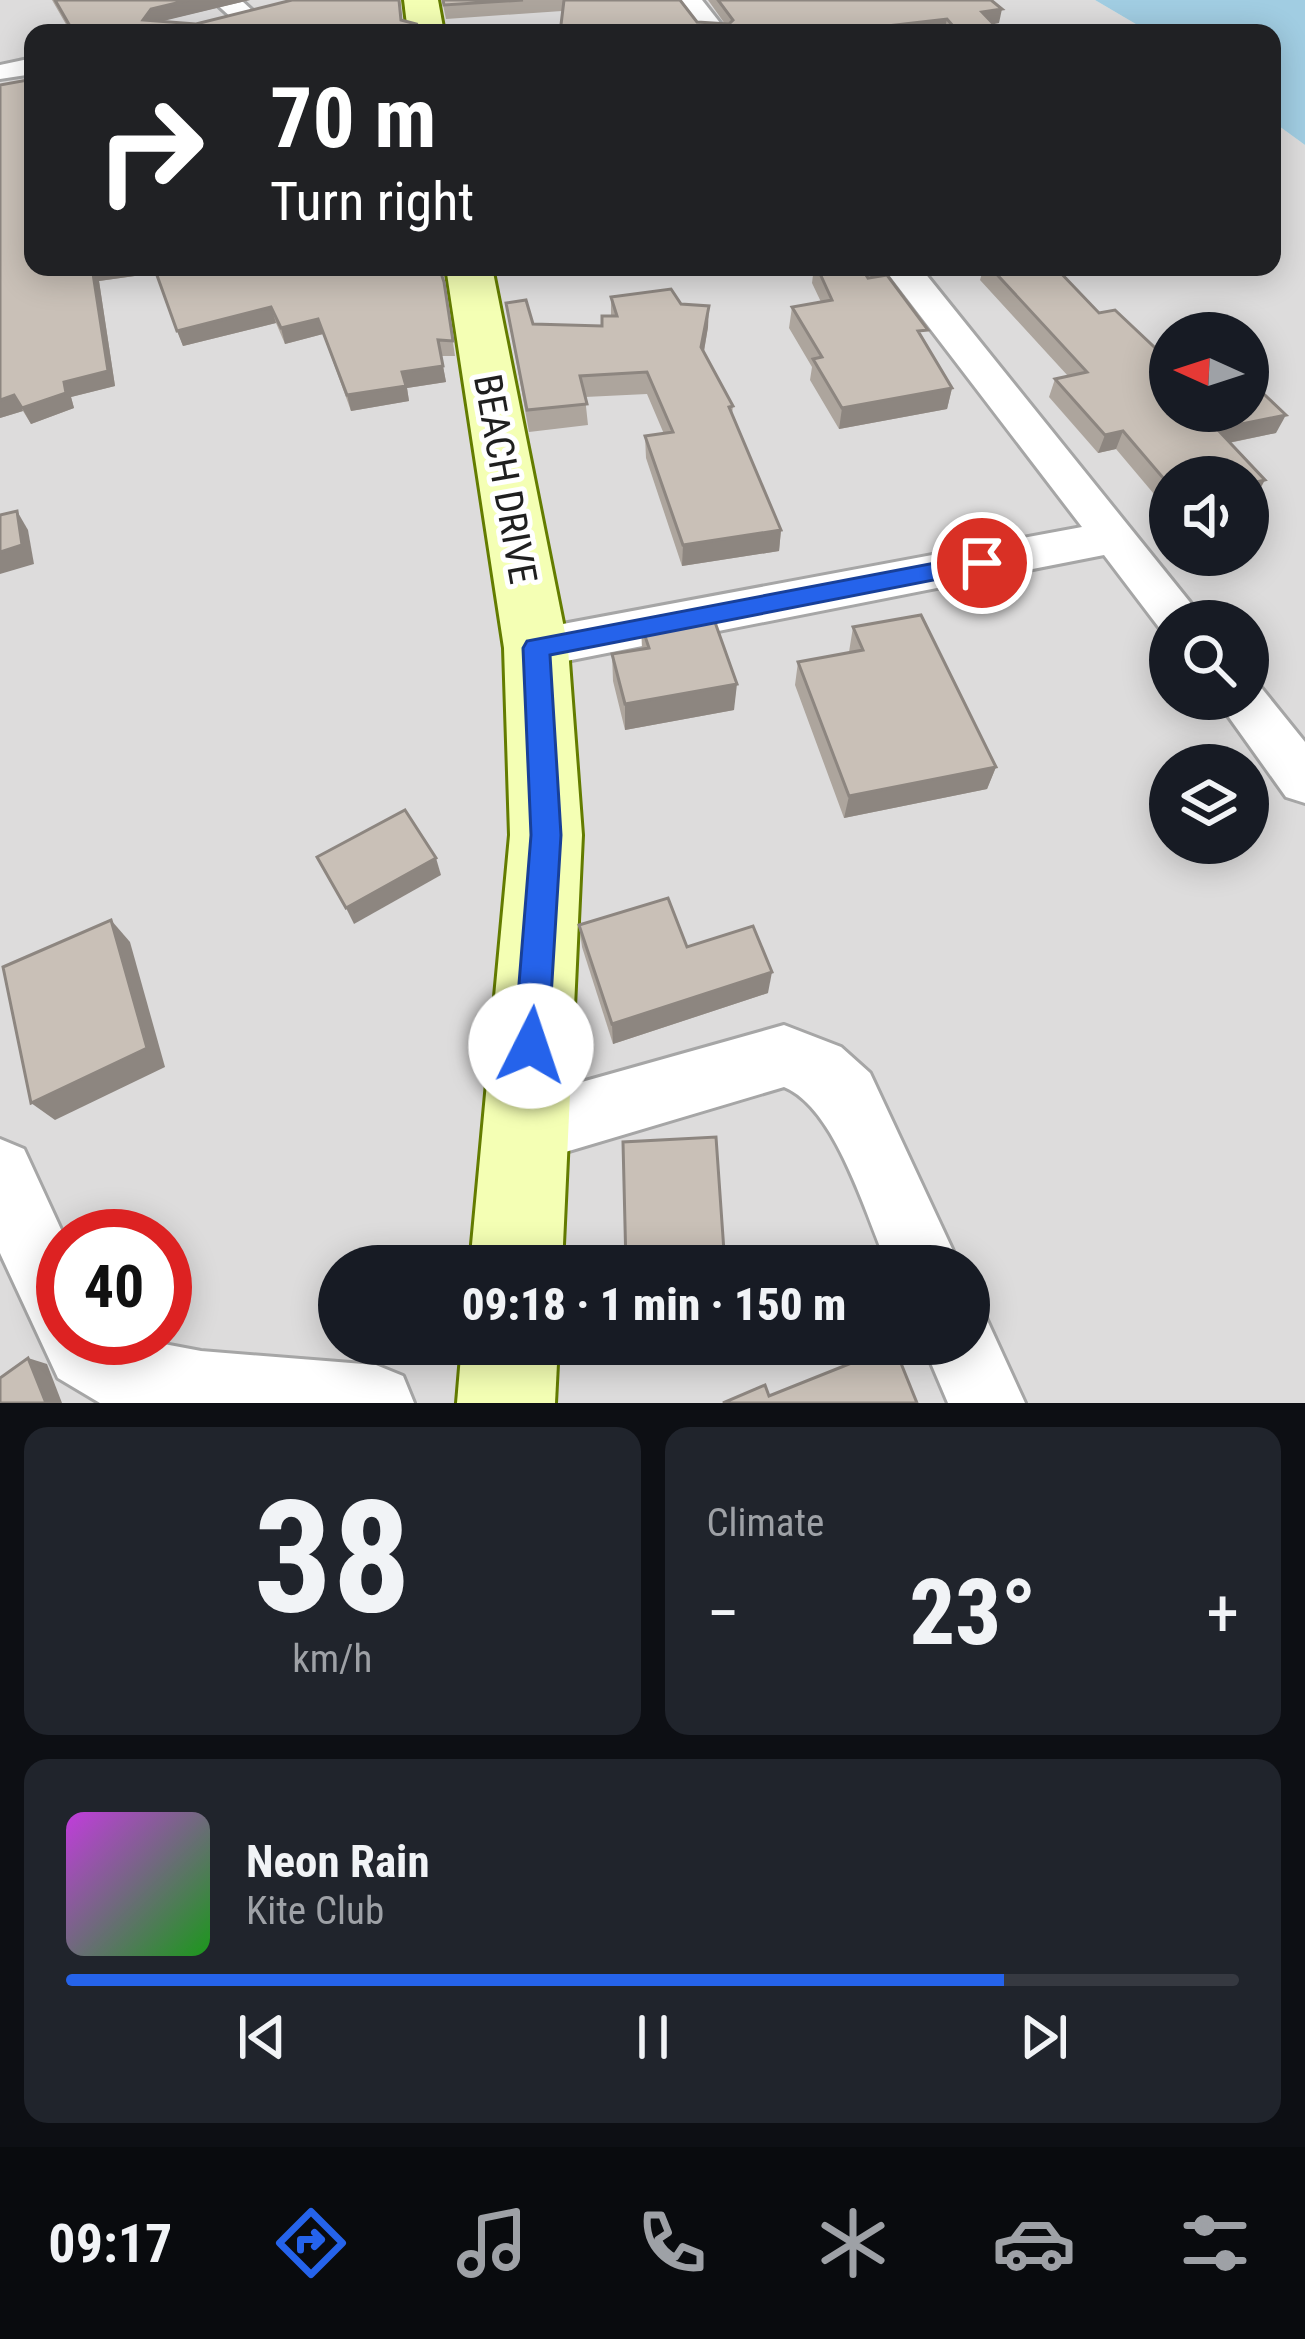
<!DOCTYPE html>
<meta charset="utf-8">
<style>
body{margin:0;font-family:"Roboto Condensed",sans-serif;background:#20242c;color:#f1f3f6;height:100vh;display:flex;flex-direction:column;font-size:45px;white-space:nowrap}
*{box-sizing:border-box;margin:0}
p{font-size:39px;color:#9ea1a6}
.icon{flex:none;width:66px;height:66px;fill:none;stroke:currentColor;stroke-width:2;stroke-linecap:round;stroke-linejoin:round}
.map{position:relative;height:1403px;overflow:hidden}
.side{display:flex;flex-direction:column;gap:24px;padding:24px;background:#0d0f14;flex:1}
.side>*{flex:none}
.guide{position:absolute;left:24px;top:24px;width:1257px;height:252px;border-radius:24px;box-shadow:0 6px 30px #0003;background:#202124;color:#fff;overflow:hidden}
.needle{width:78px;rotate:273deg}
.buttons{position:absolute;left:1149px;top:312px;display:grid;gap:24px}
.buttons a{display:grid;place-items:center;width:120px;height:120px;border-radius:50%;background:#171b24;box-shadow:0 6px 30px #0003;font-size:60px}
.speed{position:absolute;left:36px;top:1209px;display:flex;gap:24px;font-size:60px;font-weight:700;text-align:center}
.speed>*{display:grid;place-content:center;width:156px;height:156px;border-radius:50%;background:#171b24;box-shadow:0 6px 30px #0003;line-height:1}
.speed .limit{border:18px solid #d22;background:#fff;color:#111}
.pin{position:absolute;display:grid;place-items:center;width:102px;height:102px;color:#fff;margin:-51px;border:6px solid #fff;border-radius:50%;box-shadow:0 3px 12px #0007}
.me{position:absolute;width:132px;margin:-66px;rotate:4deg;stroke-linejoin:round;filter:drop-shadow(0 0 9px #0008)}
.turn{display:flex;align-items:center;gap:42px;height:252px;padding:0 48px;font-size:54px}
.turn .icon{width:156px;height:156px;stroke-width:2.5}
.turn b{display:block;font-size:84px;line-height:102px}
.big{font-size:90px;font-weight:800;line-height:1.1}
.side .tile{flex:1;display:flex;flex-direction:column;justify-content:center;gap:18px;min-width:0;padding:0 42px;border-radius:24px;background:#20242c}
.side .dial{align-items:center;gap:0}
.dial b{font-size:156px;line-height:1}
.song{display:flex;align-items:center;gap:36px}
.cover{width:144px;height:144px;border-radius:18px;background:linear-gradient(135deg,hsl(290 70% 55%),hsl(120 70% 35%))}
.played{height:12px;border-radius:6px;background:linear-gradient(90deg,#2563eb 80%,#363941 80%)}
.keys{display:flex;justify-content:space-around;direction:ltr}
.heat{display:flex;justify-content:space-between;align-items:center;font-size:66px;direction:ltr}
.side .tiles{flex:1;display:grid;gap:24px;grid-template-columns:1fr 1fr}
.tile:last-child{grid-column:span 2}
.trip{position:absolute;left:318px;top:1245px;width:672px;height:120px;border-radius:60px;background:#171b24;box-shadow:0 6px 30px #0003;font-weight:800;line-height:120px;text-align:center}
.tab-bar{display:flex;height:192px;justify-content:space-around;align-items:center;background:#090b0e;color:#9ea1a6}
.tab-bar .icon{width:84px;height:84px}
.tab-bar .current{color:#2563eb}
.tab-bar b{font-size:54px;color:#f1f3f6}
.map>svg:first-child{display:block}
</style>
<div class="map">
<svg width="1305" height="1403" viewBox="0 0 1305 1403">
<rect width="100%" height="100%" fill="#f1eee4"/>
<path fill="#dddcdc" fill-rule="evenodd" d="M0,0H1095L1151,33H33V267H1272V121L1305,145V1403H0ZM1170,333H1248V411H1170ZM1170,477H1248V555H1170ZM1170,621H1248V699H1170ZM1170,765H1248V843H1170ZM63,1236H165V1338H63ZM339,1266H969V1344H339Z"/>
<path fill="#a1cde2" d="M1095,0H1305V145L1272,121V33H1151Z"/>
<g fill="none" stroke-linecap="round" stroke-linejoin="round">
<defs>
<g id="street">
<path d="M212,0H241L255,13L251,19H233Z"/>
<path d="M675,0H702L728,33H700Z"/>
<path d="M33,58V74L0,79V65Z"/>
<path d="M883,267H920L1205,621H1170V636L1164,634L1104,555L536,667L519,661L511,648L519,635L536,629L1082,527Z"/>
<path d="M1248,681L1259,685L1305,742V803L1286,797L1216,699H1248Z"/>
<path d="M784,1025L841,1047L870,1073L960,1266H888C866,1216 836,1108 784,1087L525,1164L502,1154L492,1131L502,1108L525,1098Z"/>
<path d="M0,1139L24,1149L64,1236L63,1338H132L201,1351L376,1365L403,1376L414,1403H100L58,1378L0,1253Z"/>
<path d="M969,1311L986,1318L1025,1403H948L923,1344H969Z"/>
</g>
<g id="secondary">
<path d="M404,0H438L444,33H408Z"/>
<path d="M446,267H492L568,648L582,835L562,1266H470L510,835L504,648Z"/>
<path d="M462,1344H558L555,1403H457Z"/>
</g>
</defs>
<use href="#street" stroke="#a6a6a6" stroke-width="6"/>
<use href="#secondary" stroke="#637c00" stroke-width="6"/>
<use href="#street" fill="#fff" fill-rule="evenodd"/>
<use href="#secondary" fill="#f4ffb4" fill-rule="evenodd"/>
</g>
<g fill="#ada59d">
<path d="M52,0H250L161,21L196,24L292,0H400L402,20L417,33H71Z"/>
<path d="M442,0H680L697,22L725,24L708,0H991L999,23L993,24L1002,33H560L562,11L446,19Z"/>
<path d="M0,85L444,282L455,356H441L446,382L407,388L409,401L351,411L323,334L285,344L276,323L183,346L156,273L99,281L115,386L71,397L74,408L31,424L23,411L0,418Z"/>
<path d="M814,267H861L868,278L925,343L952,388L947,409L839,429L810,380L812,367L789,328L792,307L821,302L812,283Z"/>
<path d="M984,267H1055L1170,411L1276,433L1229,443L1255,498L1170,477V513L1116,449L1098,453L1049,397L1055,379L1068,376L980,280Z"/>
<path d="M611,297L681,304L708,327L704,351L733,406L732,414L781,530L779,551L682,566L646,458L645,436L664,434L647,394L585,397L588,425L529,432L506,303L533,324L602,326L611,316Z"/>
<path d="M641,624L734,710L625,730L613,681L612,654L642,649Z"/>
<path d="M853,627L996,767L987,789L844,818L795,685L798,662L849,652Z"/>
<path d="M579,925L687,947L768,993L613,1044L582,947Z"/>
<path d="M627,1344L731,1351L728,1360L629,1365Z"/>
</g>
<g fill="#8d8680">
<path d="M189,0H250L155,23L143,20L151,9Z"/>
<path d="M1002,9L999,23L980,26L982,12Z"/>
<path d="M947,19L944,33H826Z"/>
<path d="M92,267H154L156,273L99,281L115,386L71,397L74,408L31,424L22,408L64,382Z"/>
<path d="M709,306L708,327L701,368V347Z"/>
<path d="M271,307L276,323L183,346L177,331Z"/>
<path d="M318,319L323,334L285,344L281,328Z"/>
<path d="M443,366L446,382L407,388L409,401L351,411L347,395L402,372Z"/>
<path d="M952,388L947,409L839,429L842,408Z"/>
<path d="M14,395L23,411L0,418V400Z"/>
<path d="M1286,415L1276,433L1208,447L1217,429Z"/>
<path d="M1123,431L1116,449L1098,453L1105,435Z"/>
<path d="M1265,480L1255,498L1248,499V484Z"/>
<path d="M17,511L28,530L34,564L0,574V552Z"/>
<path d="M781,530L779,551L682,566L683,545Z"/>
<path d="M737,684L734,710L625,730V704Z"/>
<path d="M996,767L987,789L844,818L849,796Z"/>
<path d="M436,858L441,875L354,924L346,908Z"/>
<path d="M111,920L130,942L165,1067L55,1120L31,1103Z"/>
<path d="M772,972L768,993L613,1044L612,1024Z"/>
<path d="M28,1358L47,1364L62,1403H46Z"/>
</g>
<g fill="#c9c0b7" stroke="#8d8680" stroke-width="3">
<path d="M55,0H189L151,9L143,20L196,24L292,0H399L401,20L416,24L413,29L393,33H74Z"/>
<path d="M443,0H523L444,5Z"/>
<path d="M564,0H680L697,22L729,24L733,20L718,0H991L1002,9L982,12L1002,33H959L947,19L826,33H560Z"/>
<path d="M33,79V267H92L108,371L64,382L66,393L22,408L14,395L0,400V85Z"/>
<path d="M154,267H439L444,282L453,341L438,340L443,366L402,372L406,386L347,395L318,319L281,328L271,307L177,331Z"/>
<path d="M817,267H861L868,278L887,275L928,330L918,331L952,388L842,408L813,359L822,357L792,307L832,300Z"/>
<path d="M990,267H1055L1099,313L1115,310L1170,362V411H1248V379L1286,415L1217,429L1265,480L1248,484V477H1170V486L1123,431L1105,435L1055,379L1087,372Z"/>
<path d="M671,289L681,304L709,306L701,347L733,406L729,407L781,530L683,545L645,436L673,432L647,372L580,376L587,404L527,410L506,303L526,300L533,324L602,326V316H617L611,297Z"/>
<path d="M17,511L22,545L0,552V515Z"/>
<path d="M711,611L737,684L625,704L612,654L649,648L641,624Z"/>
<path d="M921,615L996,767L849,796L798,662L863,650L853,627Z"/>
<path d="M405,810L436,858L346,908L317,857Z"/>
<path d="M668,898L687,947L753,926L772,972L612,1024L579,925Z"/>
<path d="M111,920L147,1048L31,1103L3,967Z"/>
<path d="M716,1137L725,1266H626L623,1142Z"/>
<path d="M627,1344H731V1351L628,1356Z"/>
<path d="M894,1346L917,1403H723L765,1385L769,1396Z"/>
<path d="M28,1358L46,1403H0V1378Z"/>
</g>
<path fill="#2563eb" stroke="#184099" stroke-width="3" d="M982,554L990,557L994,563L990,569L550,655L561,835L548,1046L543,1058L531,1063L519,1058L514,1046L531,835L523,648L527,641Z"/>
<g text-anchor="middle" stroke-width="10" stroke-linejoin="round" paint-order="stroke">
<g font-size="39" fill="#1f1f1f" stroke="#fff">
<text transform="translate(506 479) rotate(80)" y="14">BEACH DRIVE</text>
</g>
</g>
</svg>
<div class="buttons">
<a><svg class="needle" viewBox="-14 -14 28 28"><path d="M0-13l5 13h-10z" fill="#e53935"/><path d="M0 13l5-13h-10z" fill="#9ea1a6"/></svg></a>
<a><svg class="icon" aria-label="sound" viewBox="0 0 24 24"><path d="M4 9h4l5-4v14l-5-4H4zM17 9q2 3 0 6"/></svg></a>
<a><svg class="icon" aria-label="search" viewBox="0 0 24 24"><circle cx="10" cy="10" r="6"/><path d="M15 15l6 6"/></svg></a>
<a><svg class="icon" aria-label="layers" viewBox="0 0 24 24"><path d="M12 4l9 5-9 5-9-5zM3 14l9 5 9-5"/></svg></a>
</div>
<div class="speed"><div class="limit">40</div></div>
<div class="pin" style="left:982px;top:563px;background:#d93025"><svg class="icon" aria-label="arrive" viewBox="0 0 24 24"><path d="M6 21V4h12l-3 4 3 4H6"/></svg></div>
<svg class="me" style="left:531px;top:1046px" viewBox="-20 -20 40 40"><circle r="19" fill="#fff"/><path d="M0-13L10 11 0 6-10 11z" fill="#2563eb"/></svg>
<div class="trip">09:18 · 1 min · 150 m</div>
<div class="guide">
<div class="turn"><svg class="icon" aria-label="right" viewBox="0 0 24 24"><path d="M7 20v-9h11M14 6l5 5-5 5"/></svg><div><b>70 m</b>Turn right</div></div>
</div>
</div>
<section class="side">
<div class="tiles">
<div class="tile dial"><b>38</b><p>km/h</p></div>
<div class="tile"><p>Climate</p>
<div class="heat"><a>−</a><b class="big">23°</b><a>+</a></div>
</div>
<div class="tile">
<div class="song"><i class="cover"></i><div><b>Neon Rain</b><p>Kite Club</p></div></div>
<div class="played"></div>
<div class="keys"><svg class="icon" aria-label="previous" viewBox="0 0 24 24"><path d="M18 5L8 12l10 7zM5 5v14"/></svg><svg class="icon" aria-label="pause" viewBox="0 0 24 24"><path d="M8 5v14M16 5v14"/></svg><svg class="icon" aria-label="next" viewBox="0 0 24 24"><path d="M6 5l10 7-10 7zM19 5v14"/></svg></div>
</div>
</div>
</section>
<nav class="tab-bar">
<b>09:17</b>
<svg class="icon current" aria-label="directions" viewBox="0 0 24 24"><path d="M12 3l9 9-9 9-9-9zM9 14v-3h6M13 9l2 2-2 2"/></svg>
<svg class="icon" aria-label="music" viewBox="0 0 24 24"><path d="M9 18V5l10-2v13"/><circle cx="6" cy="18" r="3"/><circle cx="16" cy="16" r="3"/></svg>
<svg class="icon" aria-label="phone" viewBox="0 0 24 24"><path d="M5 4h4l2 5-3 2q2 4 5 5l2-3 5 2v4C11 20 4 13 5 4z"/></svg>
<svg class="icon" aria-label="climate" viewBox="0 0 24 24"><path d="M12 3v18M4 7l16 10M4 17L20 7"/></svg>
<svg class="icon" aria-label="car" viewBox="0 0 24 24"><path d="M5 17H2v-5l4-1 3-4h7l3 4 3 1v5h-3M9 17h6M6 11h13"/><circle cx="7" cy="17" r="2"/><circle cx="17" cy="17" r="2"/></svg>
<svg class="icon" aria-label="filters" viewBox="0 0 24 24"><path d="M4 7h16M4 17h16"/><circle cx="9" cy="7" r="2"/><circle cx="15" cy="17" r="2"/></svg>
</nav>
